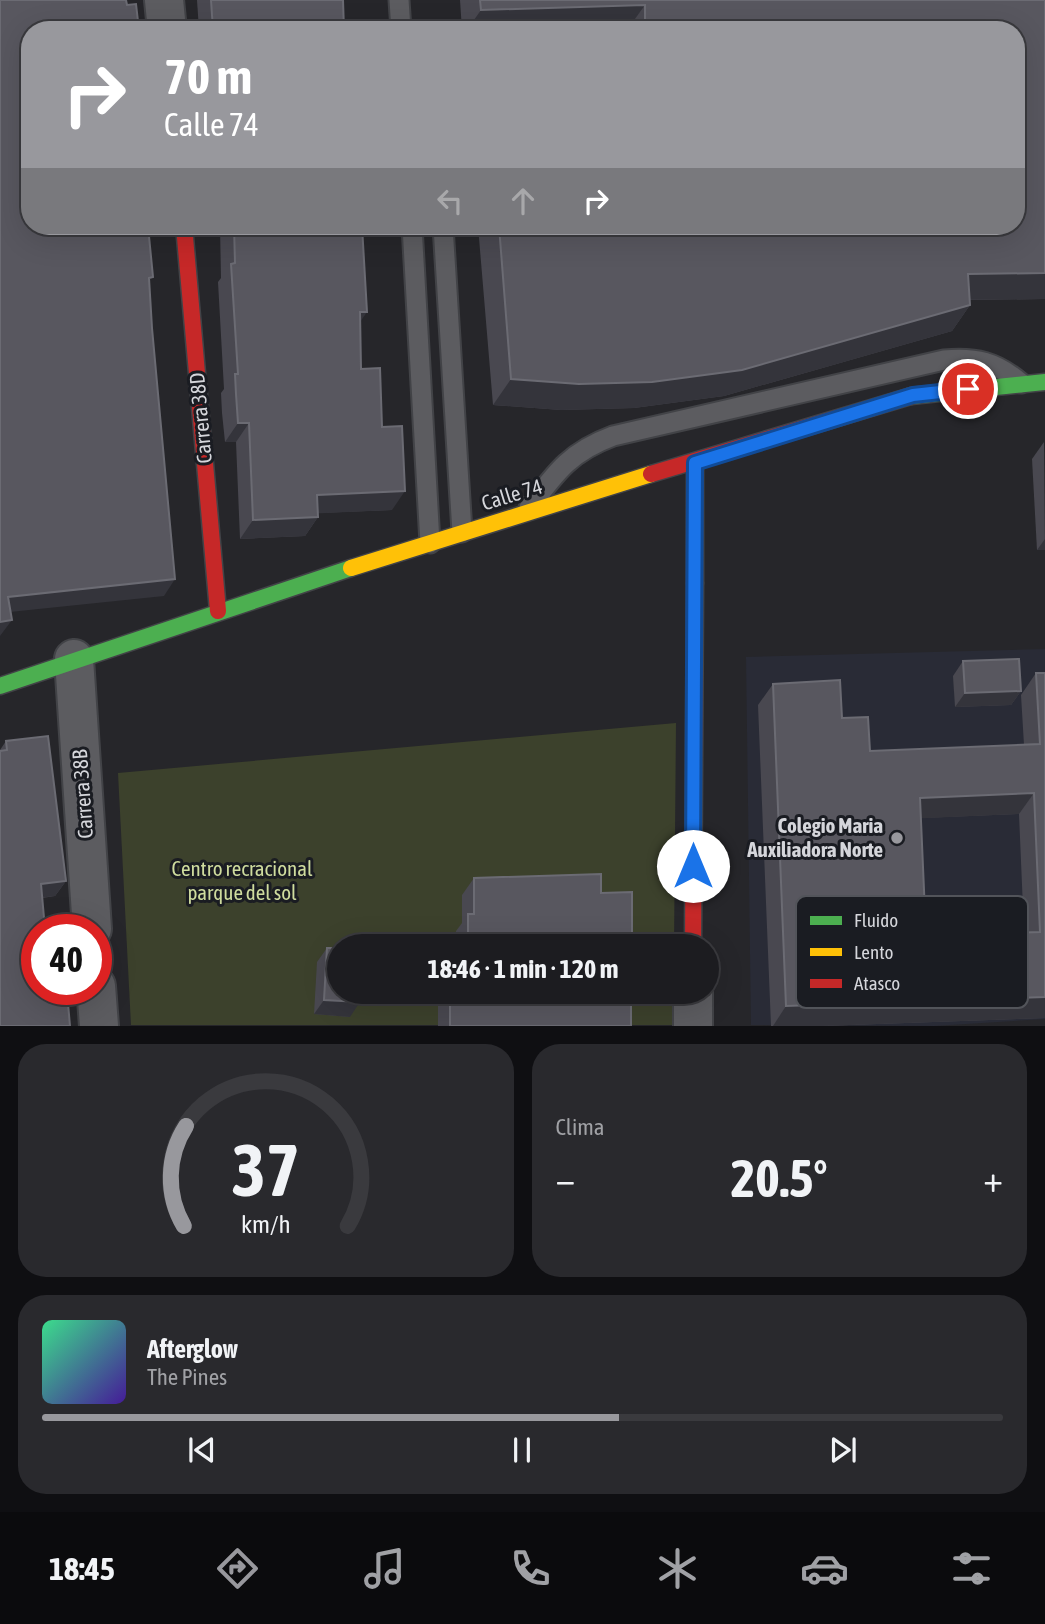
<!DOCTYPE html>
<html lang="es">
<meta charset="utf-8">
<style>
body{margin:0;font-family:"Asap Condensed",sans-serif;background:#29292d;color:#f1f3f6;height:100vh;display:flex;flex-direction:column;font-size:26px;white-space:nowrap}
*{box-sizing:border-box;margin:0}
p{font-size:23px;color:#a0a1a5}
.icon{flex:none;width:38px;height:38px;fill:none;stroke:currentColor;stroke-width:2;stroke-linecap:round;stroke-linejoin:round}
.map{position:relative;height:1026px;overflow:hidden}
.drawer{display:flex;flex-direction:column;gap:18px;padding:18px;background:#0f0f12;flex:1}
.drawer>*{flex:none}
.banner{position:absolute;left:21px;top:21px;width:1004px;height:214px;border-radius:28px;box-shadow:0 7px 28px #0002,0 0 0 2px #3a3a3e;background:#98989d;color:#fff;overflow:hidden}
.speed{position:absolute;left:21px;top:914px;display:flex;gap:14px;font-size:35px;font-weight:700;text-align:center}
.speed>*{display:grid;place-content:center;width:91px;height:91px;border-radius:50%;background:#1c1c20;box-shadow:0 7px 28px #0002,0 0 0 2px #3a3a3e;line-height:1}
.speed .limit{border:10px solid #d22;background:#fff;color:#111}
.pin{position:absolute;display:grid;place-items:center;width:60px;height:60px;color:#fff;margin:-30px;border:4px solid #fff;border-radius:50%;box-shadow:0 2px 7px #0007}
.me{position:absolute;width:77px;margin:-38px;rotate:0deg;stroke-linejoin:round;filter:drop-shadow(0 0 5px #0008)}
.turn{display:flex;align-items:center;gap:24px;height:147px;padding:0 28px;font-size:32px}
.turn .icon{width:91px;height:91px;stroke-width:2.5}
.turn b{display:block;font-size:49px;line-height:60px}
.lanes{display:flex;align-items:center;height:66px;padding:0 28px;background:#0003;justify-content:center;gap:35px;direction:ltr}
.lanes .off{opacity:.35}
.big{font-size:52px;font-weight:700;line-height:1.1}
.drawer .tile{flex:1;display:flex;flex-direction:column;justify-content:center;gap:10px;min-width:0;padding:0 24px;border-radius:28px;background:#29292d}
.drawer .dial{align-items:center;gap:0}
.dial svg{height:182px;overflow:visible;fill:none;stroke:#3a3a3e;stroke-width:7;stroke-linecap:round;text-anchor:middle}
.dial text{fill:#f1f3f6;stroke:none}
.song{display:flex;align-items:center;gap:21px}
.cover{width:84px;height:84px;border-radius:10px;background:linear-gradient(135deg,hsl(150 70% 55%),hsl(260 70% 35%))}
.played{height:7px;border-radius:4px;background:linear-gradient(90deg,#98989d 60%,#3a3a3e 60%)}
.keys{display:flex;justify-content:space-around;direction:ltr}
.heat{display:flex;justify-content:space-between;align-items:center;font-size:38px;direction:ltr}
.drawer .tiles{flex:1;display:grid;gap:18px;grid-template-columns:1fr 1fr}
.tile:last-child{grid-column:span 2}
.trip{position:absolute;left:327px;top:934px;width:392px;height:70px;border-radius:35px;background:#1c1c20;box-shadow:0 7px 28px #0002,0 0 0 2px #3a3a3e;font-weight:700;line-height:70px;text-align:center}
.menu{display:flex;height:112px;justify-content:space-around;align-items:center;background:#0b0b0d;color:#a0a1a5}
.menu .icon{width:49px;height:49px}
.menu .current{color:#98989d}
.menu b{font-size:32px;color:#f1f3f6}
.map>svg:first-child{display:block}
</style>
<div class="map">
<svg width="1045" height="1026" viewBox="0 0 1045 1026">
<rect width="100%" height="100%" fill="#26262a"/>
<path fill="#292b36" d="M1045,649V1019L934,1026L751,1025L746,657Z"/>
<path fill="#3c412c" d="M676,723L674,947H340V992H674L673,1025H131L118,773Z"/>
<g fill="none" stroke-linecap="round" stroke-linejoin="round">
<defs>
<g id="lane">
<path d="M399,0L401,30"/>
<path d="M412,226L430,543"/>
<path d="M443,226L462,532"/>
<path d="M529,508C556,472 570,452 613,436L944,360C976,357 996,362 1021,383"/>
</g>
<g id="street">
<path d="M164,0L167,30"/>
<path d="M74,659L92,929"/>
<path d="M96,986L99,1026"/>
<path d="M693,1026V992"/>
</g>
<g id="fast">
<path d="M911,396L1045,382"/>
<path d="M0,686L351,568"/>
</g>
<g id="slow">
<path d="M351,568L651,474"/>
<path d="M695,583V463"/>
</g>
<g id="jam">
<path d="M184,226L218,611"/>
<path d="M651,474L911,396"/>
<path d="M693,947L695,583"/>
</g>
</defs>
<use href="#lane" stroke="#424347" stroke-width="23"/>
<use href="#street" stroke="#424347" stroke-width="42"/>
<use href="#fast" stroke="#424347" stroke-width="19"/>
<use href="#slow" stroke="#424347" stroke-width="19"/>
<use href="#jam" stroke="#424347" stroke-width="19"/>
<use href="#lane" stroke="#5c5c60" stroke-width="19"/>
<use href="#street" stroke="#5c5c60" stroke-width="38"/>
<use href="#fast" stroke="#4caf50" stroke-width="16"/>
<use href="#slow" stroke="#ffc107" stroke-width="16"/>
<use href="#jam" stroke="#c62828" stroke-width="16"/>
</g>
<g fill="#494850" fill-rule="evenodd">
<path d="M197,0H343L344,30H199Z"/>
<path d="M460,0H1045V299L970,300V305L952,331L724,396L634,408L561,410L493,405L478,226H1017V30H462Z"/>
<path d="M220,226H362L360,322L361,369L382,427L392,510L318,513V517L305,536L240,539L236,442H225L222,413L221,393L224,389L218,282L221,278Z"/>
<path d="M1044,442L1045,550H1037L1032,459Z"/>
<path d="M963,661L1021,691L1011,705L955,707L953,676Z"/>
<path d="M1036,673H1045V1018L822,1026H771L758,705L773,684L870,751L1024,745L1021,695ZM1019,814L1024,932L926,936L921,818Z"/>
<path d="M6,741L66,881L55,896L42,898L52,993L0,1026V750Z"/>
<path d="M474,878L601,893L632,947H456V931L462,923V895Z"/>
<path d="M327,948L350,1017L314,1014L317,962Z"/>
<rect x="438" y="992" width="193" height="34"/>
</g>
<g fill="#34343b">
<path d="M645,5L627,30H467L481,10Z"/>
<path d="M1045,273V299L950,300L968,274Z"/>
<path d="M970,305L952,331L724,396L634,408L561,410L493,405L511,379Z"/>
<path d="M360,312H367L354,331Z"/>
<path d="M238,423H249L236,442H225Z"/>
<path d="M405,491L392,510L304,514L317,495Z"/>
<path d="M318,517L305,536L240,539L253,520Z"/>
<path d="M1045,539V550H1037Z"/>
<path d="M175,579L164,596L0,613L8,597Z"/>
<path d="M12,620L0,636V622Z"/>
<path d="M1021,691L1011,705L955,707L965,693Z"/>
<path d="M1034,793L1019,814L905,819L920,798Z"/>
<path d="M66,881L55,896L30,899L41,884Z"/>
<path d="M1045,997V1018L822,1026H773L786,1006Z"/>
<path d="M324,1000L360,1002L350,1017L314,1014Z"/>
</g>
<g fill="#58575f" stroke="#6b6b73" stroke-width="2" fill-rule="evenodd">
<path d="M0,0H126L127,5L136,4L139,30H30V226H148L153,277L149,278L152,328L175,579L8,597L12,620L0,622Z"/>
<path d="M211,0H343L344,30H213Z"/>
<path d="M480,0H1045V273L968,274L970,305L742,370L652,382L579,384L511,379L499,226H1017V30H645V5L481,10Z"/>
<path d="M234,226H362L367,312H360L361,369L380,368L382,427L402,426L405,491L317,495L318,517L253,520L249,423H238L236,394L235,374H238L231,264L235,263Z"/>
<path d="M1019,659L1021,691L965,693L963,661Z"/>
<path d="M1036,673H1045V997L786,1006L773,684L840,680L842,718L868,717L870,751L1040,744ZM1034,793L1040,932L926,936L920,798Z"/>
<path d="M48,736L66,881L41,884L45,929H37V989H51L52,993L67,992L70,1026H0V751L7,750L6,741Z"/>
<path d="M601,874V893L632,892V947H468V914H474V878Z"/>
<path d="M327,948H340V992H360V1002L324,1000Z"/>
<rect x="450" y="992" width="181" height="34"/>
</g>
<g fill="none" stroke-linecap="round" stroke-linejoin="round">
<defs>
<path id="route" d="M693,866L695,463L913,395L968,389"/>
</defs>
<use href="#route" stroke="#114b97" stroke-width="18"/>
<use href="#route" stroke="#1a73e8" stroke-width="12"/>
</g>
<circle fill="#98989d" stroke="#1a1c22" stroke-width="2.5" cx="897" cy="838" r="7"/>
<g text-anchor="middle" stroke-width="6" stroke-linejoin="round" paint-order="stroke">
<g font-size="21" fill="#d5d6db" stroke="#1a1c22">
<text transform="translate(201 418) rotate(-95)" y="7">Carrera 38D</text>
<text transform="translate(512 495) rotate(-17)" y="7">Calle 74</text>
<text transform="translate(83 794) rotate(-94)" y="7">Carrera 38B</text>
</g>
<g font-size="21" font-weight="bold" fill="#d5d6db" stroke="#1a1c22" text-anchor="end">
<text x="883" y="833">Colegio Maria<tspan x="883" dy="24">Auxiliadora Norte</tspan></text>
</g>
<g font-size="21" fill="#cfdc9e" stroke="#1a1c22">
<text x="242" y="876">Centro recracional<tspan x="242" dy="24">parque del sol</tspan></text>
</g>
</g>
<rect x="796" y="896" width="232" height="112" rx="10" fill="#1a1c22" stroke="#52545a" stroke-width="2"/>
<rect x="810" y="916" width="32" height="9" fill="#4caf50"/>
<rect x="810" y="948" width="32" height="8" fill="#ffc107"/>
<rect x="810" y="979" width="32" height="9" fill="#c62828"/>
<g font-size="19" fill="#d5d6db">
<text x="854" y="927">Fluido</text>
<text x="854" y="959">Lento</text>
<text x="854" y="990">Atasco</text>
</g>
</svg>
<div class="speed"><div class="limit">40</div></div>
<div class="pin" style="left:968px;top:389px;background:#d93025"><svg class="icon" aria-label="arrive" viewBox="0 0 24 24"><path d="M6 21V4h12l-3 4 3 4H6"/></svg></div>
<svg class="me" style="left:693px;top:866px" viewBox="-20 -20 40 40"><circle r="19" fill="#fff"/><path d="M0-13L10 11 0 6-10 11z" fill="#1a73e8"/></svg>
<div class="trip">18:46 · 1 min · 120 m</div>
<div class="banner">
<div class="turn"><svg class="icon" aria-label="right" viewBox="0 0 24 24"><path d="M7 20v-9h11M14 6l5 5-5 5"/></svg><div><b>70 m</b>Calle 74</div></div>
<div class="lanes"><svg class="icon off" aria-label="left" viewBox="0 0 24 24"><path d="M17 20v-9H6M10 6l-5 5 5 5"/></svg><svg class="icon off" aria-label="ahead" viewBox="0 0 24 24"><path d="M12 20V5M6 11l6-6 6 6"/></svg><svg class="icon" aria-label="right" viewBox="0 0 24 24"><path d="M7 20v-9h11M14 6l5 5-5 5"/></svg></div>
</div>
</div>
<section class="drawer">
<div class="tiles">
<div class="tile dial"><svg viewBox="0 0 100 80">
<path d="M14 69A42 42 0 1 1 86 69"/>
<path d="M14 69A42 42 0 0 1 15 25" stroke="#98989d"/>
<text x="50" y="56" font-size="32" font-weight="700">37</text>
<text x="50" y="72" font-size="11">km/h</text>
</svg></div>
<div class="tile"><p>Clima</p>
<div class="heat"><a>−</a><b class="big">20.5°</b><a>+</a></div>
</div>
<div class="tile">
<div class="song"><i class="cover"></i><div><b>Afterglow</b><p>The Pines</p></div></div>
<div class="played"></div>
<div class="keys"><svg class="icon" aria-label="previous" viewBox="0 0 24 24"><path d="M18 5L8 12l10 7zM5 5v14"/></svg><svg class="icon" aria-label="pause" viewBox="0 0 24 24"><path d="M8 5v14M16 5v14"/></svg><svg class="icon" aria-label="next" viewBox="0 0 24 24"><path d="M6 5l10 7-10 7zM19 5v14"/></svg></div>
</div>
</div>
</section>
<nav class="menu">
<b>18:45</b>
<svg class="icon current" aria-label="directions" viewBox="0 0 24 24"><path d="M12 3l9 9-9 9-9-9zM9 14v-3h6M13 9l2 2-2 2"/></svg>
<svg class="icon" aria-label="music" viewBox="0 0 24 24"><path d="M9 18V5l10-2v13"/><circle cx="6" cy="18" r="3"/><circle cx="16" cy="16" r="3"/></svg>
<svg class="icon" aria-label="phone" viewBox="0 0 24 24"><path d="M5 4h4l2 5-3 2q2 4 5 5l2-3 5 2v4C11 20 4 13 5 4z"/></svg>
<svg class="icon" aria-label="climate" viewBox="0 0 24 24"><path d="M12 3v18M4 7l16 10M4 17L20 7"/></svg>
<svg class="icon" aria-label="car" viewBox="0 0 24 24"><path d="M5 17H2v-5l4-1 3-4h7l3 4 3 1v5h-3M9 17h6M6 11h13"/><circle cx="7" cy="17" r="2"/><circle cx="17" cy="17" r="2"/></svg>
<svg class="icon" aria-label="filters" viewBox="0 0 24 24"><path d="M4 7h16M4 17h16"/><circle cx="9" cy="7" r="2"/><circle cx="15" cy="17" r="2"/></svg>
</nav>
